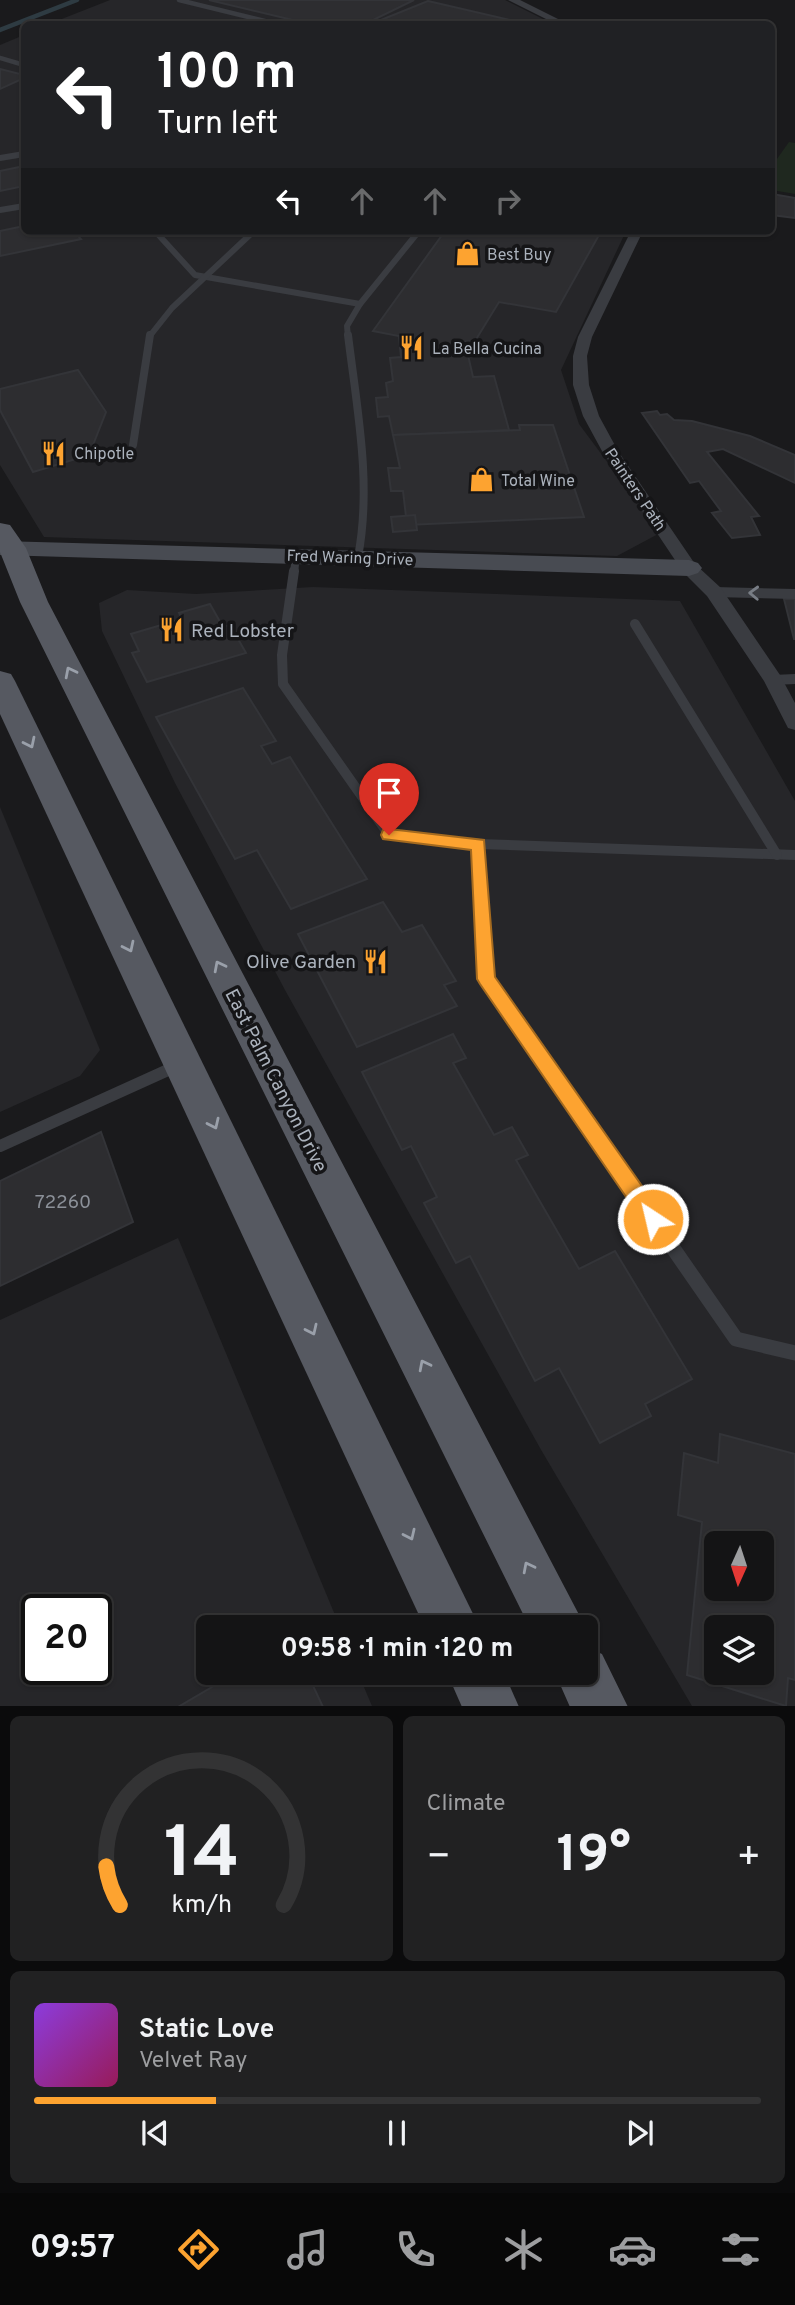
<!DOCTYPE html>
<meta charset="utf-8">
<style>
body{margin:0;font-family:Overpass,sans-serif;background:#212122;color:#f1f3f6;height:100vh;display:flex;flex-direction:column;font-size:26px;white-space:nowrap}
*{box-sizing:border-box;margin:0}
p{font-size:23px;color:#9d9ea0}
.icon{flex:none;width:38px;height:38px;fill:none;stroke:currentColor;stroke-width:2;stroke-linecap:round;stroke-linejoin:round}
.map{position:relative;height:1706px;overflow:hidden}
.drawer{display:flex;flex-direction:column;gap:10px;padding:10px;background:#0b0b0c;flex:1}
.drawer>*{flex:none}
.banner{position:absolute;left:21px;top:21px;width:754px;height:214px;border-radius:10px;box-shadow:0 2px 5px #0004,0 0 0 2px #333334;background:#202124;color:#fff;overflow:hidden}
.needle{width:46px;rotate:183deg}
.controls{position:absolute;left:704px;top:1531px;display:grid;gap:14px}
.controls a{display:grid;place-items:center;width:70px;height:70px;border-radius:10px;background:#141415;box-shadow:0 2px 5px #0004,0 0 0 2px #333334;font-size:35px}
.speed{position:absolute;left:21px;top:1594px;display:flex;gap:14px;font-size:35px;font-weight:700;text-align:center}
.speed>*{display:grid;place-content:center;width:91px;height:91px;border-radius:50%;background:#141415;box-shadow:0 2px 5px #0004,0 0 0 2px #333334;line-height:1}
.speed .limit{border:4px solid #111;border-radius:10px;background:#fff;color:#111}
.pin{position:absolute;display:grid;place-items:center;width:60px;height:60px;color:#fff;margin:-72px -30px;border-radius:50% 50% 50% 0;rotate:-45deg;box-shadow:0 0 7px #0007}
.pin .icon{rotate:45deg}
.me{position:absolute;width:77px;margin:-38px;rotate:325deg;stroke-linejoin:round;filter:drop-shadow(0 0 5px #0008)}
.turn{display:flex;align-items:center;gap:24px;height:147px;padding:0 21px;font-size:32px}
.turn .icon{width:91px;height:91px;stroke-width:2.5}
.turn b{display:block;font-size:49px;line-height:60px}
.lanes{display:flex;align-items:center;height:66px;padding:0 21px;background:#0003;justify-content:center;gap:35px;direction:ltr}
.lanes .off{opacity:.35}
.big{font-size:52px;font-weight:700;line-height:1.1}
.drawer .widget{flex:1;display:flex;flex-direction:column;justify-content:center;gap:10px;min-width:0;padding:0 24px;border-radius:10px;background:#212122}
.drawer .dial{align-items:center;gap:0}
.dial svg{height:182px;overflow:visible;fill:none;stroke:#333334;stroke-width:7;stroke-linecap:round;text-anchor:middle}
.dial text{fill:#f1f3f6;stroke:none}
.song{display:flex;align-items:center;gap:21px}
.cover{width:84px;height:84px;border-radius:10px;background:linear-gradient(135deg,hsl(270 70% 55%),hsl(330 70% 35%))}
.played{height:7px;border-radius:4px;background:linear-gradient(90deg,#fda330 25%,#333334 25%)}
.keys{display:flex;justify-content:space-around;direction:ltr}
.heat{display:flex;justify-content:space-between;align-items:center;font-size:38px;direction:ltr}
.drawer .tiles{flex:1;display:grid;gap:10px;grid-template-columns:1fr 1fr}
.widget:last-child{grid-column:span 2}
.trip{position:absolute;left:196px;top:1615px;width:402px;height:70px;border-radius:10px;background:#141415;box-shadow:0 2px 5px #0004,0 0 0 2px #333334;font-weight:700;line-height:70px;text-align:center}
.menu{display:flex;height:112px;justify-content:space-around;align-items:center;background:#080808;color:#9d9ea0}
.menu .icon{width:49px;height:49px}
.menu .active{color:#fda330}
.menu b{font-size:32px;color:#f1f3f6}
.map>svg:first-child{display:block}
</style>
<div class="map">
<svg width="795" height="1707" viewBox="0 0 795 1707">
<rect width="100%" height="100%" fill="#1a1a1c"/>
<g fill="#262629" fill-rule="evenodd">
<path d="M110,0H505L553,24H49Z"/>
<path d="M24,35V231H626L561,370L579,424L660,533L617,556L44,537L0,465V45Z"/>
<path d="M313,587L680,601L795,801V1706H692L540,1448L285,990L175,783L102,631L99,603L127,590L196,594ZM716,1544H761V1589H716ZM716,1628H761V1673H716Z"/>
<path d="M0,807L100,1050L80,1076L0,1112Z"/>
<path d="M178,1238L340,1627L208,1628V1673H358L372,1706H0V1320ZM37,1610H96V1670H37Z"/>
</g>
<path fill="#1f281f" d="M789,142L795,143V194L772,190V166Z"/>
<g fill="none" stroke-linecap="round" stroke-linejoin="round">
<path stroke="#2e3b42" stroke-width="4.5" d="M0,30L77,0"/>
</g>
<g fill="#2d2d30" stroke="#333438" stroke-width="2" fill-rule="evenodd">
<path d="M209,0H414L365,24H295L301,22Z"/>
<path d="M428,1L519,22L514,24H371Z"/>
<path d="M0,69L24,75V78L0,89Z"/>
<path d="M24,166V186L0,191V171Z"/>
<path d="M772,194L795,198V218L772,215Z"/>
<path d="M24,226V231H74L81,239L0,256V231Z"/>
<path d="M445,231H575L599,235L556,312L499,302L475,341L465,342L473,377L494,376L509,430L393,435L389,416L378,417L376,398L388,397L386,383L393,381L390,358L401,357L399,336L373,331Z"/>
<path d="M78,370L106,412L89,455L33,472L0,410V389Z"/>
<path d="M657,411L660,415L667,414L674,420L692,421L750,436L795,455V483L723,449L707,452L759,516L751,517L760,535L732,538L712,513L721,511L699,481L690,483L642,413Z"/>
<path d="M519,425H553L584,517L407,525L403,491H391L388,468H400L393,435L520,430Z"/>
<path d="M415,515L417,530L393,532L391,517Z"/>
<path d="M784,599H795V639H794Z"/>
<path d="M210,604L223,627L230,625L246,653L147,682L132,653L139,651L131,634L182,619L179,613Z"/>
<path d="M243,688L276,741L261,746L272,764L290,757L367,879L291,909L257,850L235,859L156,717Z"/>
<path d="M383,902L402,932L422,925L456,981L444,985L457,1006L357,1047L298,934Z"/>
<path d="M453,1034L466,1058L453,1063L494,1135L512,1127L528,1155L516,1160L579,1269L615,1251L692,1379L645,1404L651,1416L600,1443L559,1368L535,1381L470,1256L456,1263L424,1203L437,1197L411,1146L402,1150L362,1072Z"/>
<path d="M101,1132L133,1222L0,1286V1181Z"/>
<path d="M720,1434L795,1454V1680L788,1678L786,1706L687,1675L702,1522L678,1515L684,1453L718,1463ZM716,1544H761V1589H716ZM716,1628H761V1673H716Z"/>
<path d="M236,1673H307L323,1707H178Z"/>
</g>
<g fill="none" stroke-linecap="round" stroke-linejoin="round">
<g stroke="#3a3c41" stroke-width="4.5">
<path d="M179,0L277,24"/>
<path d="M0,58L24,65"/>
</g>
<g stroke="#3a3c41" stroke-width="6">
<path d="M0,158L24,154"/>
<path d="M0,210L24,206"/>
<path d="M155,231L195,275L360,304"/>
<path d="M149,337L172,308L254,231"/>
<path d="M348,337L347,326L360,304L419,231"/>
</g>
<g stroke="#3a3c41" stroke-width="8">
<path d="M348,335C357,409 372,484 358,557"/>
<path d="M133,445L150,335"/>
<path d="M294,573L296,556"/>
</g>
<g stroke="#3a3c41" stroke-width="10">
<path d="M294,571L282,655L283,684L389,835L479,844L795,855"/>
<path d="M714,592L795,594"/>
<path d="M635,624L777,855"/>
<path d="M773,680L795,679"/>
<path d="M479,844L480,868"/>
</g>
<g stroke="#3a3c41" stroke-width="12">
<path d="M480,867L486,979L667,1240"/>
<path d="M0,1146L179,1065"/>
</g>
<path stroke="#3a3c41" stroke-width="15" d="M666,1238L736,1339L795,1353"/>
<g fill="#3a3c41" fill-rule="evenodd">
<path d="M508,0H520L568,24H556Z"/>
<path d="M631,231H643L592,337L587,356L589,385L599,416L618,451L695,564L721,588L780,675L795,703V730L788,728L764,681L707,596L683,572L602,451L583,416L573,385V356L578,337Z"/>
</g>
<path fill="#484b52" fill-rule="evenodd" d="M0,541L689,560L698,563L702,568L698,573L689,576L0,555Z"/>
<g fill="#565961" fill-rule="evenodd">
<path d="M0,523L10,525L26,548L48,602L586,1628H530L20,602L0,552Z"/>
<path d="M0,671L11,674L15,681L480,1628H425L0,714Z"/>
<path d="M586,1647L602,1654L628,1707H570L555,1673H586Z"/>
<path d="M447,1673H504L519,1707H462Z"/>
</g>
</g>
<defs><path id="oneway-chevron" d="M-2-3.5L2.5 0L-2 3.5" fill="none" stroke-width="1.6" stroke-linecap="round" stroke-linejoin="round" transform="scale(1.75)"/></defs>
<use stroke="#787d85" href="#oneway-chevron" transform="translate(754 593) rotate(-178)"/>
<g stroke="#9aa0aa">
<use href="#oneway-chevron" transform="translate(70 672) rotate(-117)"/>
<use href="#oneway-chevron" transform="translate(30 743) rotate(64)"/>
<use href="#oneway-chevron" transform="translate(129 947) rotate(64)"/>
<use href="#oneway-chevron" transform="translate(219 966) rotate(-117)"/>
<use href="#oneway-chevron" transform="translate(214 1124) rotate(65)"/>
<use href="#oneway-chevron" transform="translate(312 1330) rotate(65)"/>
<use href="#oneway-chevron" transform="translate(424 1365) rotate(-117)"/>
<use href="#oneway-chevron" transform="translate(410 1535) rotate(65)"/>
<use href="#oneway-chevron" transform="translate(528 1567) rotate(-117)"/>
</g>
<path fill="#fda330" stroke="#a46a1f" stroke-width="2" d="M389,829L484,840L495,977L661,1213L663,1219L661,1226L653,1229L646,1226L480,984L477,979L471,850L383,839L381,835L383,830Z"/>
<defs>
<symbol id="shop-bare" viewBox="-9 -9 18 18"><path d="M-5-2.5h2.3a2.7 3.5 0 0 1 5.4 0H5L5.5 6h-11ZM-1.5-2.5h3a1.5 2.3 0 0 0-3 0Z" fill="#fda330" stroke="#151517" stroke-width="2.5" paint-order="stroke"/></symbol>
<symbol id="restaurant-bare" viewBox="-9 -9 18 18"><path d="M-5-6h1v4h1v-4h1v4h1v-4h1v5L-1.5 .5V6h-2V.5L-5-1ZM5-6V6H3V1.5H1.5Q1.5-4 5-6Z" fill="#fda330" stroke="#151517" stroke-width="2.5" paint-order="stroke"/></symbol>
</defs>
<g fill-rule="evenodd">
<use href="#shop-bare" x="450" y="236" width="35" height="35"/>
<use href="#restaurant-bare" x="394" y="330" width="35" height="35"/>
<use href="#restaurant-bare" x="36" y="436" width="35" height="35"/>
<use href="#shop-bare" x="464" y="462" width="35" height="35"/>
<use href="#restaurant-bare" x="154" y="612" width="35" height="35"/>
<use href="#restaurant-bare" x="358" y="944" width="35" height="35"/>
</g>
<g text-anchor="middle" stroke-width="7" stroke-linejoin="round" paint-order="stroke">
<g font-size="16" fill="#abb2bc" stroke="#151517" text-anchor="start">
<text x="487" y="260">Best Buy</text>
<text x="432" y="354">La Bella Cucina</text>
<text x="74" y="459">Chipotle</text>
<text x="501" y="486">Total Wine</text>
</g>
<g font-size="16" fill="#abb2bc" stroke="#151517">
<text transform="translate(636 489) rotate(56)" y="6">Painters Path</text>
<text transform="translate(350 557) rotate(2)" y="6">Fred Waring Drive</text>
</g>
<g font-size="19" fill="#abb2bc" stroke="#151517" text-anchor="start">
<text x="191" y="637">Red Lobster</text>
<text x="356" y="968" text-anchor="end">Olive Garden</text>
</g>
<g font-size="19" fill="#abb2bc" stroke="#151517">
<text transform="translate(277 1080) rotate(63)" y="7">East Palm Canyon Drive</text>
</g>
<g font-size="19" fill="#8b9098">
<text x="63" y="1208">72260</text>
</g>
</g>
</svg>
<div class="controls">
<a><svg class="needle" viewBox="-14 -14 28 28"><path d="M0-13l5 13h-10z" fill="#e53935"/><path d="M0 13l5-13h-10z" fill="#9d9ea0"/></svg></a>
<a><svg class="icon" aria-label="layers" viewBox="0 0 24 24"><path d="M12 4l9 5-9 5-9-5zM3 14l9 5 9-5"/></svg></a>
</div>
<div class="speed"><div class="limit">20</div></div>
<div class="pin" style="left:389px;top:835px;background:#d93025"><svg class="icon" aria-label="arrive" viewBox="0 0 24 24"><path d="M6 21V4h12l-3 4 3 4H6"/></svg></div>
<svg class="me" style="left:653px;top:1219px" viewBox="-20 -20 40 40"><circle r="17" fill="#fda330" stroke="#fff" stroke-width="3"/><path d="M0-11L8 9 0 5-8 9z" fill="#fff"/></svg>
<div class="trip">09:58 · 1 min · 120 m</div>
<div class="banner">
<div class="turn"><svg class="icon" aria-label="left" viewBox="0 0 24 24"><path d="M17 20v-9H6M10 6l-5 5 5 5"/></svg><div><b>100 m</b>Turn left</div></div>
<div class="lanes"><svg class="icon" aria-label="left" viewBox="0 0 24 24"><path d="M17 20v-9H6M10 6l-5 5 5 5"/></svg><svg class="icon off" aria-label="ahead" viewBox="0 0 24 24"><path d="M12 20V5M6 11l6-6 6 6"/></svg><svg class="icon off" aria-label="ahead" viewBox="0 0 24 24"><path d="M12 20V5M6 11l6-6 6 6"/></svg><svg class="icon off" aria-label="right" viewBox="0 0 24 24"><path d="M7 20v-9h11M14 6l5 5-5 5"/></svg></div>
</div>
</div>
<section class="drawer">
<div class="tiles">
<div class="widget dial"><svg viewBox="0 0 100 80">
<path d="M14 69A42 42 0 1 1 86 69"/>
<path d="M14 69A42 42 0 0 1 8 52" stroke="#fda330"/>
<text x="50" y="56" font-size="32" font-weight="700">14</text>
<text x="50" y="72" font-size="11">km/h</text>
</svg></div>
<div class="widget"><p>Climate</p>
<div class="heat"><a>−</a><b class="big">19°</b><a>+</a></div>
</div>
<div class="widget">
<div class="song"><i class="cover"></i><div><b>Static Love</b><p>Velvet Ray</p></div></div>
<div class="played"></div>
<div class="keys"><svg class="icon" aria-label="previous" viewBox="0 0 24 24"><path d="M18 5L8 12l10 7zM5 5v14"/></svg><svg class="icon" aria-label="pause" viewBox="0 0 24 24"><path d="M8 5v14M16 5v14"/></svg><svg class="icon" aria-label="next" viewBox="0 0 24 24"><path d="M6 5l10 7-10 7zM19 5v14"/></svg></div>
</div>
</div>
</section>
<nav class="menu">
<b>09:57</b>
<svg class="icon active" aria-label="directions" viewBox="0 0 24 24"><path d="M12 3l9 9-9 9-9-9zM9 14v-3h6M13 9l2 2-2 2"/></svg>
<svg class="icon" aria-label="music" viewBox="0 0 24 24"><path d="M9 18V5l10-2v13"/><circle cx="6" cy="18" r="3"/><circle cx="16" cy="16" r="3"/></svg>
<svg class="icon" aria-label="phone" viewBox="0 0 24 24"><path d="M5 4h4l2 5-3 2q2 4 5 5l2-3 5 2v4C11 20 4 13 5 4z"/></svg>
<svg class="icon" aria-label="climate" viewBox="0 0 24 24"><path d="M12 3v18M4 7l16 10M4 17L20 7"/></svg>
<svg class="icon" aria-label="car" viewBox="0 0 24 24"><path d="M5 17H2v-5l4-1 3-4h7l3 4 3 1v5h-3M9 17h6M6 11h13"/><circle cx="7" cy="17" r="2"/><circle cx="17" cy="17" r="2"/></svg>
<svg class="icon" aria-label="filters" viewBox="0 0 24 24"><path d="M4 7h16M4 17h16"/><circle cx="9" cy="7" r="2"/><circle cx="15" cy="17" r="2"/></svg>
</nav>
